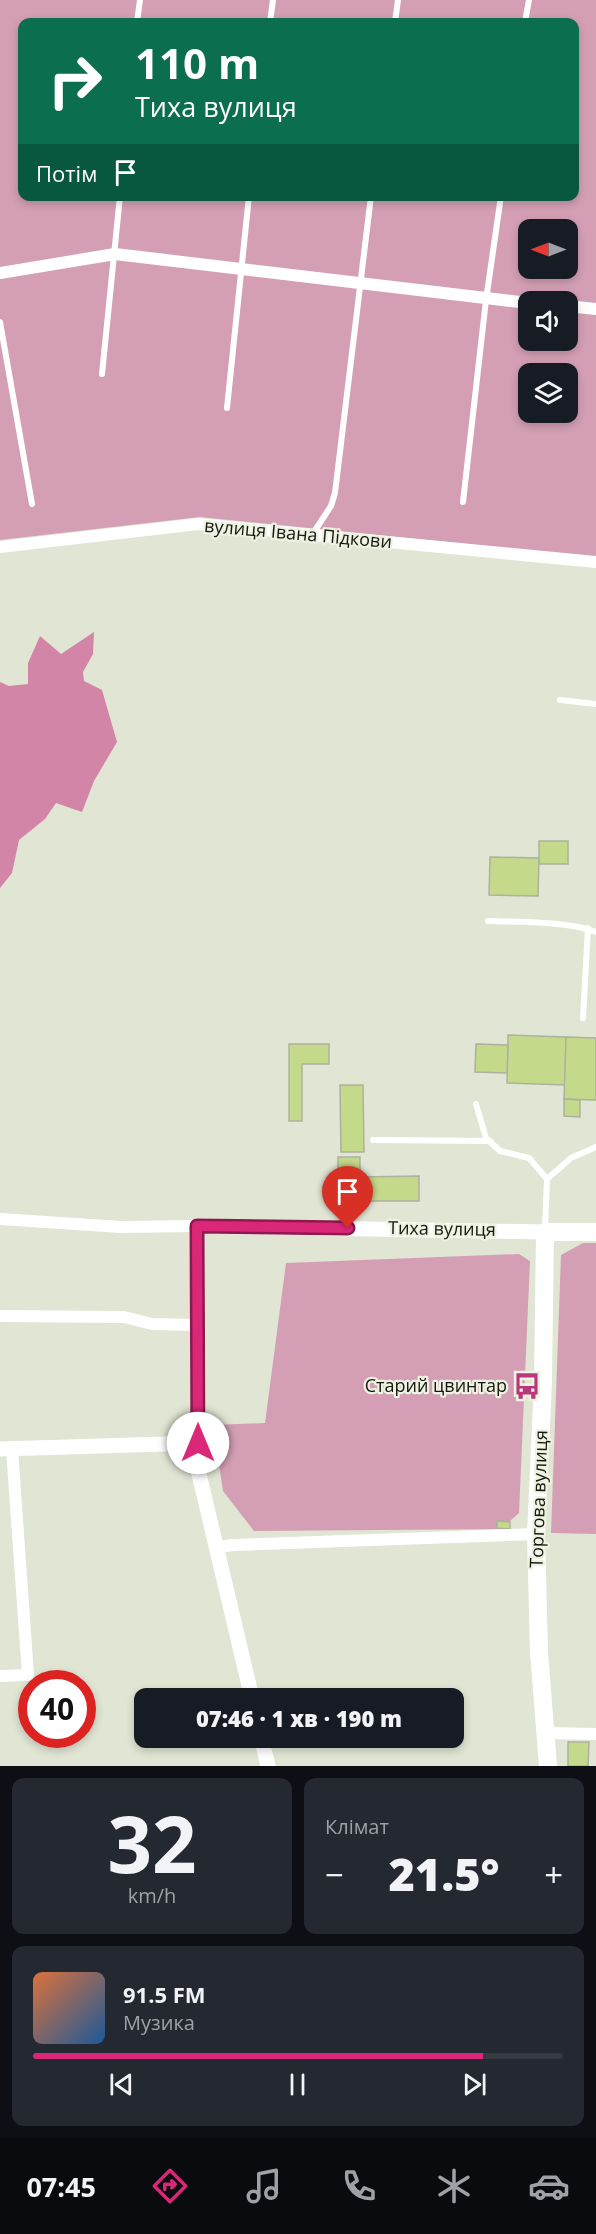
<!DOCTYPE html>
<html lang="uk">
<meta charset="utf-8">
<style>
body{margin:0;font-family:"Open Sans",sans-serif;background:#242831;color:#f1f3f6;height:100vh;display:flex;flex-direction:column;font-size:22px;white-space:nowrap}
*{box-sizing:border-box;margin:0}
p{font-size:20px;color:#9ea1a6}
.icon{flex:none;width:33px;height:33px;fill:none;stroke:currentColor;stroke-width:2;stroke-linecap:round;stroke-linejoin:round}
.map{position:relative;height:1766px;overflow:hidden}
.sheet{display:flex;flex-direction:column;gap:12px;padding:12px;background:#0d0f14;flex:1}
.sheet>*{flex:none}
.guide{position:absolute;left:18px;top:18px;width:561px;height:183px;border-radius:12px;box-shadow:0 3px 9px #0003;background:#0b6e4f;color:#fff;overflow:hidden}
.needle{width:39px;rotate:270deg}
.fabs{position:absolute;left:518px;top:219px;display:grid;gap:12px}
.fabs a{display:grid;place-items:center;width:60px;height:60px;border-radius:12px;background:#171b24;box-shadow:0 3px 9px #0003;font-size:30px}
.speed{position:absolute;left:18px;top:1670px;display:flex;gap:12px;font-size:30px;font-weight:700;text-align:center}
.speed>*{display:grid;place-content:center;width:78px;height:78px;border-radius:50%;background:#171b24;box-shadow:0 3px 9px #0003;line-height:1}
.speed .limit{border:9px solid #d22;background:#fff;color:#111}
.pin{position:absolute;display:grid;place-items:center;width:51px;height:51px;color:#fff;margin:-62px -26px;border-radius:50% 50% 50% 0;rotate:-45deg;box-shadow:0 0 6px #0007}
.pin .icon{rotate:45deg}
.me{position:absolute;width:66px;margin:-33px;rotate:0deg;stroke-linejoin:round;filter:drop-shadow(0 0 4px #0008)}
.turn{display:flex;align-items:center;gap:21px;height:126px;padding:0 18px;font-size:27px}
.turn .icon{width:78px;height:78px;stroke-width:2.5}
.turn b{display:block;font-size:42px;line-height:51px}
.then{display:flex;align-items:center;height:57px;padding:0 18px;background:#0003;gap:12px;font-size:22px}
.big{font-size:45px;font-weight:800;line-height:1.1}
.sheet .widget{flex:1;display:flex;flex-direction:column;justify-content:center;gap:9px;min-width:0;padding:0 21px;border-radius:12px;background:#242831}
.sheet .dial{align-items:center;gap:0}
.dial b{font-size:78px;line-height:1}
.song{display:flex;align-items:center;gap:18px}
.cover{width:72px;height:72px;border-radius:9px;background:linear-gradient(135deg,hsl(20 70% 55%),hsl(210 70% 35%))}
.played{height:6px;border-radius:3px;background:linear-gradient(90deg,#db2777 85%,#363941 85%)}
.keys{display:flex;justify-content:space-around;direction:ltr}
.heat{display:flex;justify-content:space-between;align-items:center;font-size:33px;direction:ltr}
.sheet .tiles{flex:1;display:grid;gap:12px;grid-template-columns:1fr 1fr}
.widget:last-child{grid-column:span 2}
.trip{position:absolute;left:134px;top:1688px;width:330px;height:60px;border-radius:12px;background:#171b24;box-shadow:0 3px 9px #0003;font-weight:800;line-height:60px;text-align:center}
.tabs{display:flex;height:96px;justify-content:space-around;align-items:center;background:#090b0e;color:#9ea1a6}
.tabs .icon{width:42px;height:42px}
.tabs .active{color:#db2777}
.tabs b{font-size:27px;color:#f1f3f6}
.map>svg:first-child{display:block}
</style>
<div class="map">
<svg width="596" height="1766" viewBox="0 0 596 1766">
<rect width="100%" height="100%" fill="#e0e5d4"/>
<g fill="#d49fb5" fill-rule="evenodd">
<path d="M0,0H596V557L200,517L0,540ZM22,22H574V196H22ZM528,230H567V268H528ZM528,302H567V340H528ZM528,374H567V412H528Z"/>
<path d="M583,1243H596V1534L551,1533L561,1255Z"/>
<path d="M519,1254L530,1261L519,1513L510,1521V1529L254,1531L223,1491L213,1425L265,1423L286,1263Z"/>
</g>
<path fill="#d285a6" d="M94,632L93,654L83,672L84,681L102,690L117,742L94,781L82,812L56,803L45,819L19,840L12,873L0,888V682L9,686L28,684V663L40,636L61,654Z"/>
<g fill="#c5d98b" stroke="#acb1a0" stroke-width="1.5">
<rect x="539" y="841" width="29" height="23"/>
<path d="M490,857L539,858L538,896L489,895Z"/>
<path d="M508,1035L566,1037L565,1085L507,1083Z"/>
<path d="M566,1037L596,1038V1100L564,1099Z"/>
<path d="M289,1044H329V1064H302V1121H289Z"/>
<path d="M476,1044L508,1045L507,1073L475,1072Z"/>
<path d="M340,1085H363L364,1152H341Z"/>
<path d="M564,1099L580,1100V1117L564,1116Z"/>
<path d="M338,1157H360V1177L419,1176V1201H338Z"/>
<path d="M497,1521L510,1522V1529L497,1528Z"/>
<path d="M568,1742H589L588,1766H568Z"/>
</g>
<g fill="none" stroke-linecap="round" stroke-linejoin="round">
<g stroke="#fff" stroke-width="6">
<path d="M137,22L140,0"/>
<path d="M270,22L273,0"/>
<path d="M395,22L398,0"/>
<path d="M525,22L529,0"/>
<path d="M0,322L32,504"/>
<path d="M102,374L120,196"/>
<path d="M227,408L249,196"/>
<path d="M463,502L486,300L501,196"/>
<path d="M312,535L331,506L335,493L371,196"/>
<path d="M560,700L596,704"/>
<path d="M488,921C517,922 569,921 596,932"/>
<path d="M583,1018L588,928"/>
<path d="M476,1104L486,1138L500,1151L529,1158L547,1179"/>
<path d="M373,1140L490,1141"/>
<path d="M545,1228L547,1179L571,1158L596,1147"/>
</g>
<g stroke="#fff" stroke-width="12">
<path d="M0,273L115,254L528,303"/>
<path d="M567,306L596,309"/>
<path d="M0,547L198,524L596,562"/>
<path d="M0,1219L121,1227L197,1226"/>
<path d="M0,1316L124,1317L152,1324L197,1325"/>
<path d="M215,1548L232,1545L536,1534"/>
<path d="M0,1676L28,1675L12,1449"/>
<path d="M544,1733L596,1734"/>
</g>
<g stroke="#fff" stroke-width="15">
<path d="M0,1449L198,1443"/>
<path d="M252,1698L199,1474L197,1226L545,1232"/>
<path d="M261,1737L268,1766"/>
</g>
<path stroke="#fff" stroke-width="18" d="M548,1766L539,1652L536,1534L543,1382L545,1232H596"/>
</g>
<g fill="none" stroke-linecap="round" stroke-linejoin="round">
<defs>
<path id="route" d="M198,1443L197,1226L348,1228"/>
</defs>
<use href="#route" stroke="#8e194d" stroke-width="15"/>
<use href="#route" stroke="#db2777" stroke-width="10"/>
</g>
<defs>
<symbol id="bus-bare" viewBox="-9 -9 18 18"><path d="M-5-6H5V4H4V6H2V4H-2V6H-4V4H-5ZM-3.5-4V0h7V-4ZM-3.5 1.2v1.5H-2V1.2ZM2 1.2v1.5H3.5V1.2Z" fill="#bb377d" stroke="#edf2e1" stroke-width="2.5" paint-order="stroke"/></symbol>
</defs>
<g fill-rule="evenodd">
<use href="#bus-bare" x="508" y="1367" width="38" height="38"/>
</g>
<g text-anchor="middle" stroke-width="4.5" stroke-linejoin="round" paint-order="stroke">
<g font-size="18" fill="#161711" stroke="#edf2e1">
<text transform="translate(298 534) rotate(5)" y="6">вулиця Івана Підкови</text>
<text transform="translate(442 1229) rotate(1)" y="6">Тиха вулиця</text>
<text transform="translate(539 1499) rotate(-88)" y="6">Торгова вулиця</text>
</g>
<g font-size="18" fill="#161711" stroke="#edf2e1" text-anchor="end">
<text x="507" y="1392">Старий цвинтар</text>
</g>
</g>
</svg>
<div class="fabs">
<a><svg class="needle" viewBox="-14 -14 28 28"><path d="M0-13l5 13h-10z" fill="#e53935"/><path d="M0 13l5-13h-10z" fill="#9ea1a6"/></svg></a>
<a><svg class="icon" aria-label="sound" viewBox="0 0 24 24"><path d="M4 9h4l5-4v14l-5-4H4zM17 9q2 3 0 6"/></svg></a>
<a><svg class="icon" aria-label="layers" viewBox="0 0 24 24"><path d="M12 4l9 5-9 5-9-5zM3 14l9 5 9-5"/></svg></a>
</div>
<div class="speed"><div class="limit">40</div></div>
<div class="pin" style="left:348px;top:1228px;background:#d93025"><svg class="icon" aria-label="arrive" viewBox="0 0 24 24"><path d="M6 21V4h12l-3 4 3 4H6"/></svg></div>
<svg class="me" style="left:198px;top:1443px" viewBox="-20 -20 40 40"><circle r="19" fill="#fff"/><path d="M0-13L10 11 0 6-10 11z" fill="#db2777"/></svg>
<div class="trip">07:46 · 1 хв · 190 m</div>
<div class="guide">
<div class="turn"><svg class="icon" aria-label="right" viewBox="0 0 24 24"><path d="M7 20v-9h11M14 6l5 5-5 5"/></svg><div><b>110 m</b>Тиха вулиця</div></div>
<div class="then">Потім<svg class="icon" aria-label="arrive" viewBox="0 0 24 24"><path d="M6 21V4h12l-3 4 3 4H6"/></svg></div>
</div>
</div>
<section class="sheet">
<div class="tiles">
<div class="widget dial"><b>32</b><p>km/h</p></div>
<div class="widget"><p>Клімат</p>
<div class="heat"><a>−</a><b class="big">21.5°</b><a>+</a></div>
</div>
<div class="widget">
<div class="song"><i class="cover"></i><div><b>91.5 FM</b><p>Музика</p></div></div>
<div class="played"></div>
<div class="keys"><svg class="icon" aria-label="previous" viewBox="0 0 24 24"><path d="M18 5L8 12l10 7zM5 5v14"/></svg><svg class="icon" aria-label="pause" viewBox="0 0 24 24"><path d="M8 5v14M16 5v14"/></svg><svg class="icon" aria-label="next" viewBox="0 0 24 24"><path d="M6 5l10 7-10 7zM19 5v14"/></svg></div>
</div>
</div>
</section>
<nav class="tabs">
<b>07:45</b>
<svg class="icon active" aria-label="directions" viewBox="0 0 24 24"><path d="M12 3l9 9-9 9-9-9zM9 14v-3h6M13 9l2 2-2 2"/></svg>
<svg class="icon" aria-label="music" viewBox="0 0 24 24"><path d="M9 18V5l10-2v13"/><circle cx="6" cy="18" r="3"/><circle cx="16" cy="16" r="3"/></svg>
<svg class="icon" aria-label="phone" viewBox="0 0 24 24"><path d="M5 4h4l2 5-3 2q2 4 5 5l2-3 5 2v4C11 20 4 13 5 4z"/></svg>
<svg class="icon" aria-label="climate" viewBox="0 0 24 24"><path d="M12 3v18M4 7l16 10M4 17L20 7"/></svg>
<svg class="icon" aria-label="car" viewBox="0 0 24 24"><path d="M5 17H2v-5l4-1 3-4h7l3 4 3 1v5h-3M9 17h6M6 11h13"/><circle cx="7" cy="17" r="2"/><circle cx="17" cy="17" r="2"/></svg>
</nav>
